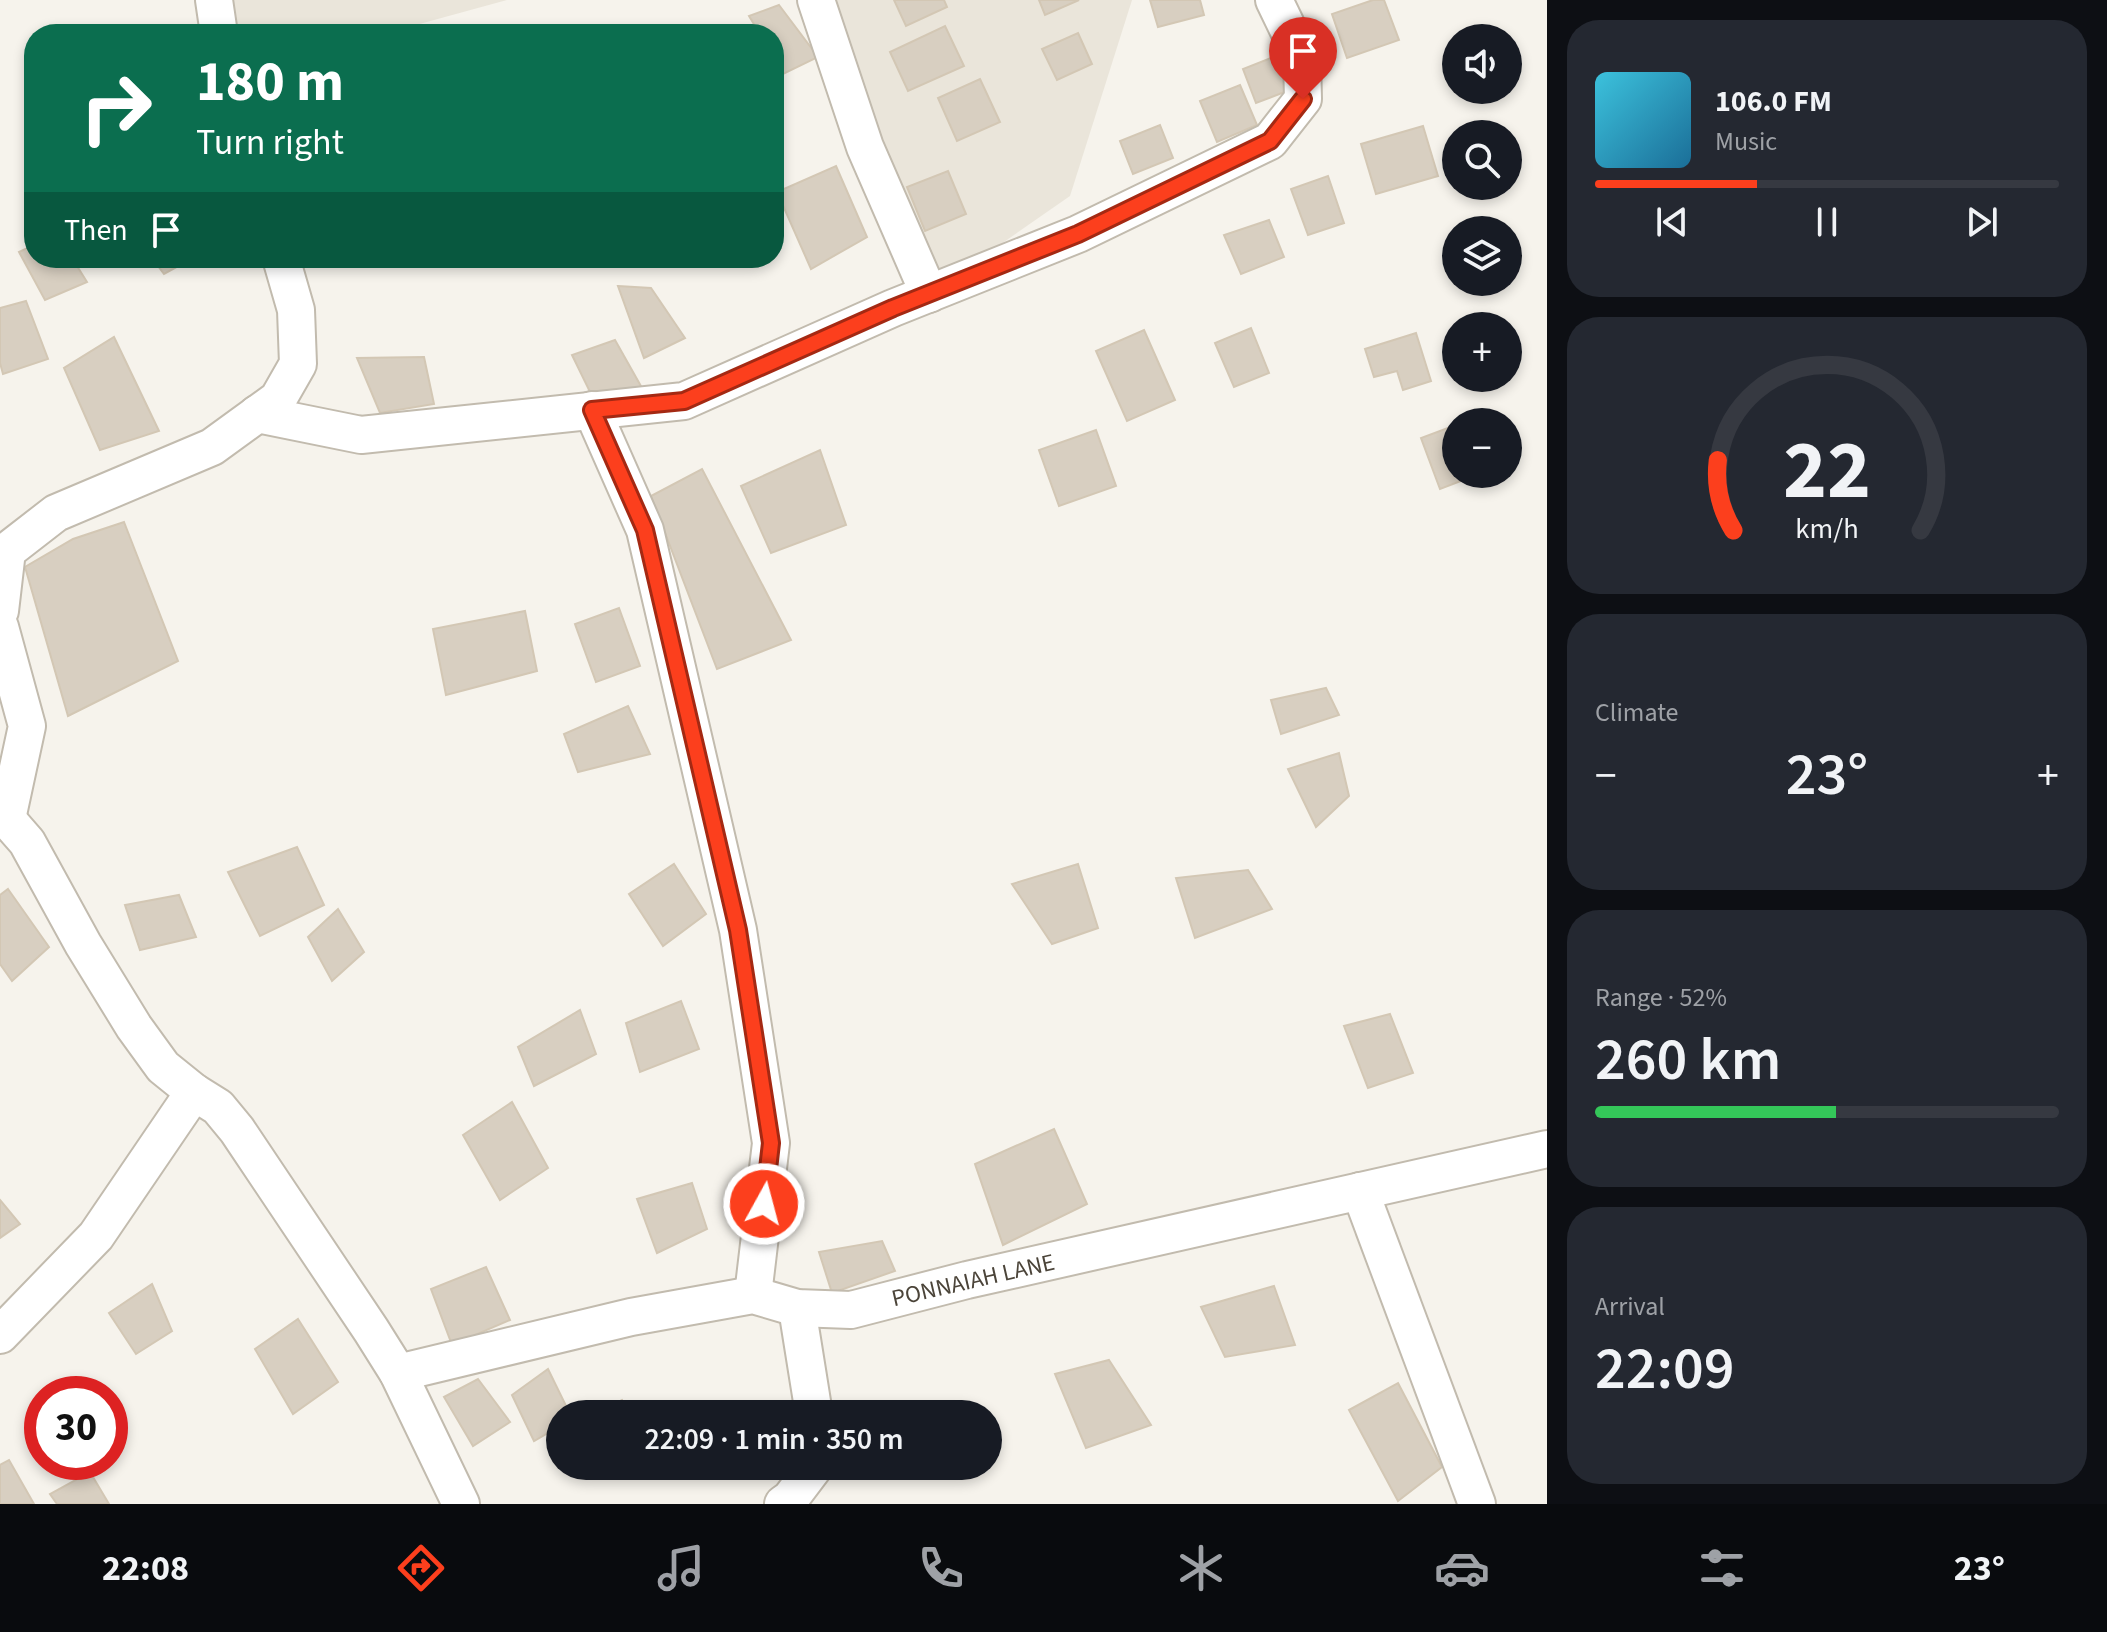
<!DOCTYPE html>
<meta charset="utf-8">
<style>
body{margin:0;font-family:"Source Sans 3",sans-serif;background:#242831;color:#f1f3f6;height:100vh;display:flex;flex-direction:column;font-size:30px;white-space:nowrap}
*{box-sizing:border-box;margin:0}
p{font-size:26px;color:#9ea1a6}
.icon{flex:none;width:44px;height:44px;fill:none;stroke:currentColor;stroke-width:2;stroke-linecap:round;stroke-linejoin:round}
.map{position:relative;flex:1;overflow:hidden}
.side{display:flex;flex-direction:column;gap:20px;padding:20px;background:#0d0f14;width:560px}
.side>*{flex:none}
.top-card{position:absolute;left:24px;top:24px;width:760px;height:244px;border-radius:32px;box-shadow:0 4px 12px #0003;background:#0b6e4f;color:#fff;overflow:hidden}
.tools{position:absolute;left:1442px;top:24px;display:grid;gap:16px}
.tools a{display:grid;place-items:center;width:80px;height:80px;border-radius:50%;background:#171b24;box-shadow:0 4px 12px #0003;font-size:40px}
.speed{position:absolute;left:24px;top:1376px;display:flex;gap:16px;font-size:40px;font-weight:700;text-align:center}
.speed>*{display:grid;place-content:center;width:104px;height:104px;border-radius:50%;background:#171b24;box-shadow:0 4px 12px #0003;line-height:1}
.speed .limit{border:12px solid #d22;background:#fff;color:#111}
.pin{position:absolute;display:grid;place-items:center;width:68px;height:68px;color:#fff;margin:-82px -34px;border-radius:50% 50% 50% 0;rotate:-45deg;box-shadow:0 0 8px #0007}
.pin .icon{rotate:45deg}
.me{position:absolute;width:88px;margin:-44px;rotate:7deg;stroke-linejoin:round;filter:drop-shadow(0 0 6px #0008)}
.turn{display:flex;align-items:center;gap:28px;height:168px;padding:0 40px;font-size:36px}
.turn .icon{width:104px;height:104px;stroke-width:2.5}
.turn b{display:block;font-size:56px;line-height:68px}
.then{display:flex;align-items:center;height:76px;padding:0 40px;background:#0003;gap:16px;font-size:30px}
.big{font-size:60px;font-weight:600;line-height:1.1}
.side .tile{flex:1;display:flex;flex-direction:column;justify-content:center;gap:12px;min-width:0;padding:0 28px;border-radius:32px;background:#242831}
.side .dial{align-items:center;gap:0}
.dial svg{height:208px;overflow:visible;fill:none;stroke:#363941;stroke-width:7;stroke-linecap:round;text-anchor:middle}
.dial text{fill:#f1f3f6;stroke:none}
.song{display:flex;align-items:center;gap:24px}
.cover{width:96px;height:96px;border-radius:12px;background:linear-gradient(135deg,hsl(190 70% 55%),hsl(200 70% 35%))}
.played{height:8px;border-radius:4px;background:linear-gradient(90deg,#fc3f1d 35%,#363941 35%)}
.keys{display:flex;justify-content:space-around;direction:ltr}
.heat{display:flex;justify-content:space-between;align-items:center;font-size:44px;direction:ltr}
.charge{height:12px;border-radius:6px;background:linear-gradient(90deg,#34c759 52%,#363941 0)}
.trip{position:absolute;left:546px;top:1400px;width:456px;height:80px;border-radius:40px;background:#171b24;box-shadow:0 4px 12px #0003;font-weight:600;line-height:80px;text-align:center}
.menu{display:flex;height:128px;justify-content:space-around;align-items:center;background:#090b0e;color:#9ea1a6}
.menu .icon{width:56px;height:56px}
.menu .selected{color:#fc3f1d}
.menu b{font-size:36px;color:#f1f3f6}
main{display:flex;flex:1;min-height:0}
.map>svg:first-child{display:block}
</style>
<main>
<div class="map">
<svg width="1547" height="1504" viewBox="0 0 1547 1504">
<rect width="100%" height="100%" fill="#f6f3ec"/>
<g fill="#eae5da">
<path d="M214,0H507L383,34H219Z"/>
<path d="M816,0H1132L1070,196L929,294Z"/>
</g>
<g fill="#d8cfc1" stroke="#d3c7b4" stroke-width="2">
<path d="M894,0H944L947,7L906,26Z"/>
<path d="M1039,0H1079L1045,15Z"/>
<path d="M1150,0H1200L1204,15L1158,27Z"/>
<path d="M1373,0H1384L1399,40L1347,58L1332,14Z"/>
<path d="M779,5L818,57L783,74L774,59V34H760L749,16Z"/>
<path d="M945,26L964,66L908,91L890,52Z"/>
<path d="M1078,33L1092,64L1057,80L1042,49Z"/>
<path d="M1276,56L1290,90L1256,103L1243,69Z"/>
<path d="M980,79L1000,122L957,141L938,98Z"/>
<path d="M1240,85L1257,125L1217,142L1200,101Z"/>
<path d="M1160,125L1173,158L1133,174L1120,141Z"/>
<path d="M1423,126L1438,176L1376,194L1361,144Z"/>
<path d="M836,166L867,237L811,269L777,192Z"/>
<path d="M948,171L966,214L925,231L907,187Z"/>
<path d="M1328,176L1344,223L1308,235L1291,189Z"/>
<path d="M1269,220L1284,257L1241,274L1224,235Z"/>
<path d="M34,245V258H72L87,282L45,300L19,252Z"/>
<path d="M152,258H193L164,274Z"/>
<path d="M618,286L651,288L685,338L644,358Z"/>
<path d="M26,301L48,359L3,374L0,363V308Z"/>
<path d="M1251,328L1269,373L1234,387L1215,343Z"/>
<path d="M1144,330L1175,400L1127,421L1096,351Z"/>
<path d="M1416,333L1431,381L1403,390L1397,371L1374,377L1365,349Z"/>
<path d="M114,337L159,431L100,450L64,368Z"/>
<path d="M615,340L642,388L591,394L572,355Z"/>
<path d="M424,357L434,404L380,413L357,358Z"/>
<path d="M1456,425V474H1479L1440,489L1421,438Z"/>
<path d="M1096,430L1116,486L1059,506L1039,450Z"/>
<path d="M820,450L846,525L771,553L741,486Z"/>
<path d="M702,469L791,640L717,669L651,496Z"/>
<path d="M124,522L178,661L68,716L25,567L73,539Z"/>
<path d="M619,608L640,666L596,682L575,624Z"/>
<path d="M525,611L537,671L446,695L433,629Z"/>
<path d="M1326,688L1339,715L1281,734L1271,700Z"/>
<path d="M628,706L650,754L578,772L564,734Z"/>
<path d="M1339,753L1349,796L1316,827L1288,769Z"/>
<path d="M297,847L324,905L260,936L228,872Z"/>
<path d="M674,864L706,914L663,946L629,894Z"/>
<path d="M1078,864L1098,928L1052,944L1012,884Z"/>
<path d="M1248,870L1272,909L1195,938L1176,878Z"/>
<path d="M8,889L49,947L12,981L0,964V895Z"/>
<path d="M179,895L196,937L140,950L125,905Z"/>
<path d="M338,909L364,952L332,981L308,937Z"/>
<path d="M681,1001L699,1049L640,1072L626,1023Z"/>
<path d="M580,1010L596,1054L534,1086L518,1047Z"/>
<path d="M1390,1014L1413,1073L1368,1088L1344,1026Z"/>
<path d="M512,1102L548,1168L500,1200L463,1135Z"/>
<path d="M1054,1129L1087,1204L1003,1245L975,1164Z"/>
<path d="M692,1183L707,1229L657,1253L637,1199Z"/>
<path d="M0,1200L20,1224L0,1238Z"/>
<path d="M882,1241L895,1271L832,1293L819,1252Z"/>
<path d="M486,1267L510,1320L452,1345L431,1289Z"/>
<path d="M152,1284L172,1331L136,1354L109,1313Z"/>
<path d="M1274,1286L1295,1345L1225,1357L1201,1307Z"/>
<path d="M298,1319L338,1382L293,1414L255,1349Z"/>
<path d="M1109,1360L1151,1425L1086,1448L1055,1374Z"/>
<path d="M548,1369L570,1414H560V1426L534,1441L512,1395Z"/>
<path d="M478,1379L510,1422L473,1446L444,1397Z"/>
<path d="M1398,1383L1442,1467L1398,1501L1349,1410Z"/>
<path d="M622,1400L630,1414H595Z"/>
<path d="M9,1460L34,1504H0V1465Z"/>
<path d="M90,1472L109,1504H57L50,1494Z"/>
</g>
<g fill="none" stroke-linecap="round" stroke-linejoin="round">
<defs>
<g id="minor">
<path d="M214,0L219,34"/>
<path d="M816,0L865,147L929,294"/>
<path d="M592,410L645,530L738,930L771,1143L753,1295"/>
<path d="M257,414L361,435L684,401L893,308L1078,234L1270,141L1303,99L1302,58L1274,0"/>
<path d="M0,611L7,551L56,513L212,447L278,399L298,364L296,310L281,258"/>
<path d="M0,627L27,726L7,819"/>
<path d="M0,820L7,819L27,842L83,944L134,1027L163,1067L194,1092L218,1107L237,1130L371,1330L398,1373L461,1504"/>
<path d="M1360,1191L1477,1504"/>
<path d="M797,1308L814,1414"/>
<path d="M0,1335L96,1236L194,1092"/>
<path d="M398,1373L631,1317L753,1295L797,1308L851,1310L967,1280L1547,1149"/>
<path d="M783,1504L790,1499L815,1466"/>
</g>
</defs>
<use href="#minor" stroke="#c2bbae" stroke-width="40"/>
<use href="#minor" stroke="#fff" stroke-width="36"/>
</g>
<g fill="none" stroke-linecap="round" stroke-linejoin="round">
<defs>
<path id="route" d="M764,1204L771,1143L738,930L645,530L592,410L684,401L893,308L1078,234L1270,141L1303,99"/>
</defs>
<use href="#route" stroke="#a42913" stroke-width="20"/>
<use href="#route" stroke="#fc3f1d" stroke-width="14"/>
</g>
<g text-anchor="middle" stroke-width="7" stroke-linejoin="round" paint-order="stroke">
<g font-size="24" fill="#4b4439" stroke="#fff">
<text transform="translate(973 1280) rotate(-13)" y="8">PONNAIAH LANE</text>
</g>
</g>
</svg>
<div class="tools">
<a><svg class="icon" aria-label="sound" viewBox="0 0 24 24"><path d="M4 9h4l5-4v14l-5-4H4zM17 9q2 3 0 6"/></svg></a>
<a><svg class="icon" aria-label="search" viewBox="0 0 24 24"><circle cx="10" cy="10" r="6"/><path d="M15 15l6 6"/></svg></a>
<a><svg class="icon" aria-label="layers" viewBox="0 0 24 24"><path d="M12 4l9 5-9 5-9-5zM3 14l9 5 9-5"/></svg></a>
<a>+</a>
<a>−</a>
</div>
<div class="speed"><div class="limit">30</div></div>
<div class="pin" style="left:1303px;top:99px;background:#d93025"><svg class="icon" aria-label="arrive" viewBox="0 0 24 24"><path d="M6 21V4h12l-3 4 3 4H6"/></svg></div>
<svg class="me" style="left:764px;top:1204px" viewBox="-20 -20 40 40"><circle r="17" fill="#fc3f1d" stroke="#fff" stroke-width="3"/><path d="M0-11L8 9 0 5-8 9z" fill="#fff"/></svg>
<div class="trip">22:09 · 1 min · 350 m</div>
<div class="top-card">
<div class="turn"><svg class="icon" aria-label="right" viewBox="0 0 24 24"><path d="M7 20v-9h11M14 6l5 5-5 5"/></svg><div><b>180 m</b>Turn right</div></div>
<div class="then">Then<svg class="icon" aria-label="arrive" viewBox="0 0 24 24"><path d="M6 21V4h12l-3 4 3 4H6"/></svg></div>
</div>
</div>
<section class="side">
<div class="tile">
<div class="song"><i class="cover"></i><div><b>106.0 FM</b><p>Music</p></div></div>
<div class="played"></div>
<div class="keys"><svg class="icon" aria-label="previous" viewBox="0 0 24 24"><path d="M18 5L8 12l10 7zM5 5v14"/></svg><svg class="icon" aria-label="pause" viewBox="0 0 24 24"><path d="M8 5v14M16 5v14"/></svg><svg class="icon" aria-label="next" viewBox="0 0 24 24"><path d="M6 5l10 7-10 7zM19 5v14"/></svg></div>
</div>
<div class="tile dial"><svg viewBox="0 0 100 80">
<path d="M14 69A42 42 0 1 1 86 69"/>
<path d="M14 69A42 42 0 0 1 8 42" stroke="#fc3f1d"/>
<text x="50" y="56" font-size="32" font-weight="700">22</text>
<text x="50" y="72" font-size="11">km/h</text>
</svg></div>
<div class="tile"><p>Climate</p>
<div class="heat"><a>−</a><b class="big">23°</b><a>+</a></div>
</div>
<div class="tile"><p>Range · 52%</p><b class="big">260 km</b><div class="charge"></div></div>
<div class="tile"><p>Arrival</p><b class="big">22:09</b></div>
</section>
</main>
<nav class="menu">
<b>22:08</b>
<svg class="icon selected" aria-label="directions" viewBox="0 0 24 24"><path d="M12 3l9 9-9 9-9-9zM9 14v-3h6M13 9l2 2-2 2"/></svg>
<svg class="icon" aria-label="music" viewBox="0 0 24 24"><path d="M9 18V5l10-2v13"/><circle cx="6" cy="18" r="3"/><circle cx="16" cy="16" r="3"/></svg>
<svg class="icon" aria-label="phone" viewBox="0 0 24 24"><path d="M5 4h4l2 5-3 2q2 4 5 5l2-3 5 2v4C11 20 4 13 5 4z"/></svg>
<svg class="icon" aria-label="climate" viewBox="0 0 24 24"><path d="M12 3v18M4 7l16 10M4 17L20 7"/></svg>
<svg class="icon" aria-label="car" viewBox="0 0 24 24"><path d="M5 17H2v-5l4-1 3-4h7l3 4 3 1v5h-3M9 17h6M6 11h13"/><circle cx="7" cy="17" r="2"/><circle cx="17" cy="17" r="2"/></svg>
<svg class="icon" aria-label="filters" viewBox="0 0 24 24"><path d="M4 7h16M4 17h16"/><circle cx="9" cy="7" r="2"/><circle cx="15" cy="17" r="2"/></svg>
<b>23°</b>
</nav>
